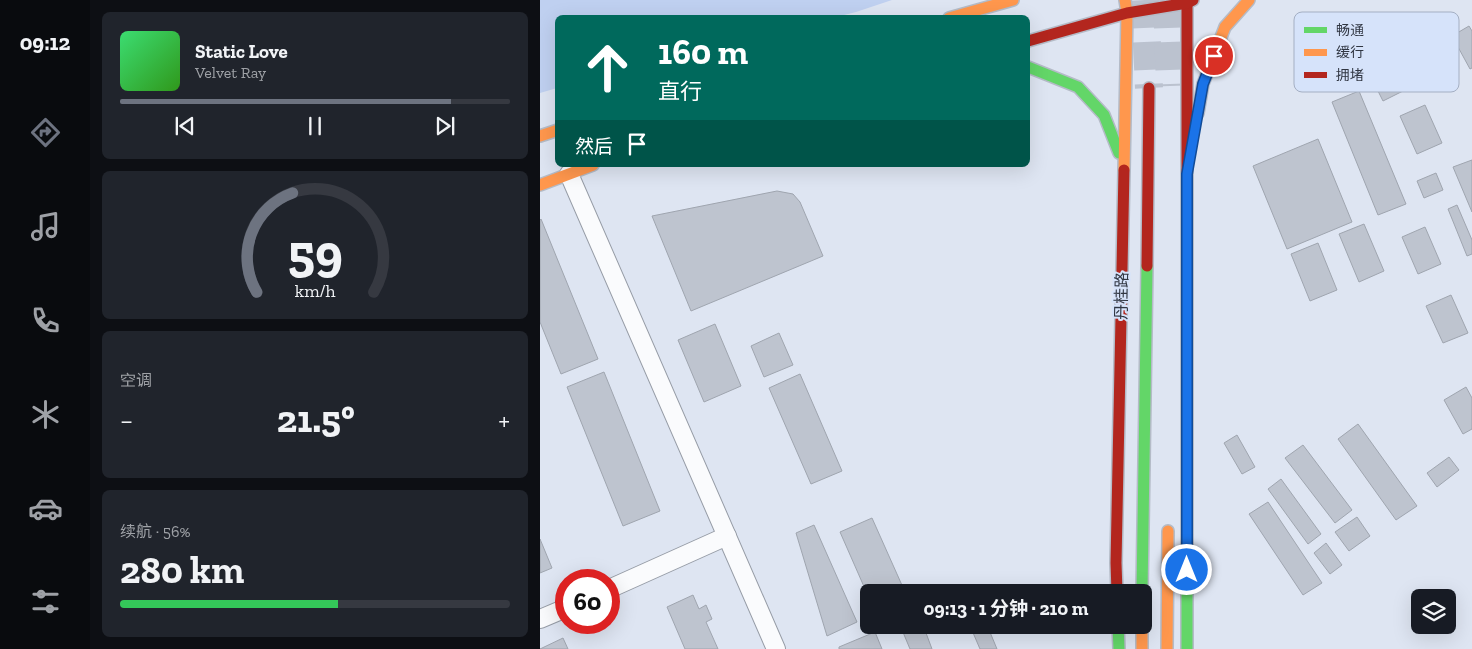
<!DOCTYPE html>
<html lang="zh">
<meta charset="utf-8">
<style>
body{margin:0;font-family:"Zilla Slab","Noto Sans SC",serif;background:#20242c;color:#f1f3f6;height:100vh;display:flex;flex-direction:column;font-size:19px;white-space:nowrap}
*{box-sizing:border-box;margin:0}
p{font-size:16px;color:#9ea1a6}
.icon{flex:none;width:28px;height:28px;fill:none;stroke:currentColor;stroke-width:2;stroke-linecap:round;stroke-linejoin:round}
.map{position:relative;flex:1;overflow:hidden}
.sheet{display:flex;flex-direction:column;gap:12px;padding:12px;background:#0d0f14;width:450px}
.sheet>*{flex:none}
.hud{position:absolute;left:15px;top:15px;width:475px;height:152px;border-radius:8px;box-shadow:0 5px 20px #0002;background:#00695c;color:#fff;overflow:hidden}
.buttons{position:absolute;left:871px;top:589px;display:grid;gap:10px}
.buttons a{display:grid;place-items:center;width:45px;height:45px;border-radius:8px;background:#171b24;box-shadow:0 5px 20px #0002;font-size:25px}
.speed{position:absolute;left:15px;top:569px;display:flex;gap:10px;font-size:25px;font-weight:700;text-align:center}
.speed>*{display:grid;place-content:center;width:65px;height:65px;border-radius:50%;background:#171b24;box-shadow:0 5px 20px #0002;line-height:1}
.speed .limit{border:8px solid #d22;background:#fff;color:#111}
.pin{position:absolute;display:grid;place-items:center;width:42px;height:42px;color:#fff;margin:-21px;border:2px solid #fff;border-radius:50%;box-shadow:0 1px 5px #0007}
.me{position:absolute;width:55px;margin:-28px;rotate:0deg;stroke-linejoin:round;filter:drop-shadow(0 0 4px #0008)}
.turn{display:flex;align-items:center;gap:18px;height:105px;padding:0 20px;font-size:22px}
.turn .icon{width:65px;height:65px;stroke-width:2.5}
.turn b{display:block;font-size:35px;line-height:42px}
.then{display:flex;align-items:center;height:48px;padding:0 20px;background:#0003;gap:10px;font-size:19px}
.big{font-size:38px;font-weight:700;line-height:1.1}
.sheet .widget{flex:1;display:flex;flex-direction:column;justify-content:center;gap:8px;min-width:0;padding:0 18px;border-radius:8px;background:#20242c}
.sheet .dial{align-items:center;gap:0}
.dial svg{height:130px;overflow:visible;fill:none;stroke:#363941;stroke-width:7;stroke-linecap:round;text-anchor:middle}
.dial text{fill:#f1f3f6;stroke:none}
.song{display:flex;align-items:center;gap:15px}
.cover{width:60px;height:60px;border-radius:8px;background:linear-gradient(135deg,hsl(140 70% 55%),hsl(110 70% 35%))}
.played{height:5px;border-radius:2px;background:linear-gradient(90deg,#6d7380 85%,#363941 85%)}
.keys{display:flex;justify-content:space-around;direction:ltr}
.heat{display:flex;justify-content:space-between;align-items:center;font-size:28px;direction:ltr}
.charge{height:8px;border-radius:4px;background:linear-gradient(90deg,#34c759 56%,#363941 0)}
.trip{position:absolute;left:320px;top:584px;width:292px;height:50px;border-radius:8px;background:#171b24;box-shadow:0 5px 20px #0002;font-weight:700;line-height:50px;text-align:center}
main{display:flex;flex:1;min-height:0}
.tab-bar{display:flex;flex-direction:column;width:90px;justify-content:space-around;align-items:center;background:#090b0e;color:#9ea1a6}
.tab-bar .icon{width:35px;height:35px}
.tab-bar .on{color:#6d7380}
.tab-bar b{font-size:22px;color:#f1f3f6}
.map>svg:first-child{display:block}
</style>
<main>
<nav class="tab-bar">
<b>09:12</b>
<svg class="icon on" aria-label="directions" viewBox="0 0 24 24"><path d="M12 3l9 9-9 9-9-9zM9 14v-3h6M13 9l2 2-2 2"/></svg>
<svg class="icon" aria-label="music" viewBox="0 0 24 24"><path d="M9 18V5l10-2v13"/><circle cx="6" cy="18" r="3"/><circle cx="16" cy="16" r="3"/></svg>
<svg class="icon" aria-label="phone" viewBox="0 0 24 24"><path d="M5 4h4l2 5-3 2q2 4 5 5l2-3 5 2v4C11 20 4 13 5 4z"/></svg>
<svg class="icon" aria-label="climate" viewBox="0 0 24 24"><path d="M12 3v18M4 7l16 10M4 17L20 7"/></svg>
<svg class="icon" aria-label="car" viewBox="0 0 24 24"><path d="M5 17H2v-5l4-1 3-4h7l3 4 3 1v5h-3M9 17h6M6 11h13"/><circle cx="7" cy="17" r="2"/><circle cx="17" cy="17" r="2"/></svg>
<svg class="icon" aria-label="filters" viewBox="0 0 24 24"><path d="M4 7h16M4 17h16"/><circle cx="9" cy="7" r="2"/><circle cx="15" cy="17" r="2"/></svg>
</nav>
<section class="sheet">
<div class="widget">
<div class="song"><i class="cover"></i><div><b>Static Love</b><p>Velvet Ray</p></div></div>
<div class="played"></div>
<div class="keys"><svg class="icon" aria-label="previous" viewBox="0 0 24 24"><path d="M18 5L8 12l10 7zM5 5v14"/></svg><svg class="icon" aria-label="pause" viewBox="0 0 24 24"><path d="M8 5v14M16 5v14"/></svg><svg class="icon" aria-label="next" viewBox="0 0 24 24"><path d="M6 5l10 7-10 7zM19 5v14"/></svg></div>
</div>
<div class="widget dial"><svg viewBox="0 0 100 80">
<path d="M14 69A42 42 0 1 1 86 69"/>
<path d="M14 69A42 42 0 0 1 36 8" stroke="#6d7380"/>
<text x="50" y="56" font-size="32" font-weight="700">59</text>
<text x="50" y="72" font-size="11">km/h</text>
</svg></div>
<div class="widget"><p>空调</p>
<div class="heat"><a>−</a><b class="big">21.5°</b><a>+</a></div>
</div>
<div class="widget"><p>续航 · 56%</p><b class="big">280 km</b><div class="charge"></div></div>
</section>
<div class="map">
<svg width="932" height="649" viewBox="0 0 932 649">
<rect width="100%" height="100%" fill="#dee5f2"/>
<path fill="#bfd0f0" d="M0,0H352L316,12L292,18H18L17,88L0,93Z"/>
<g fill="#bec4cf" stroke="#9fa5af">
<path d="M929,26L932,31V68L930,69L912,36Z"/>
<path d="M857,71L867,89L843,101L834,83Z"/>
<path d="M819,91L866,204L838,215L792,102Z"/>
<path d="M885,105L902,143L877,154L860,116Z"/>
<path d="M778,139L812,222L747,249L713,166Z"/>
<path d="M932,160V212L913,167Z"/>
<path d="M896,173L903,190L884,198L877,181Z"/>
<path d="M237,191L253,194L260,202L283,256L151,311L112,216Z"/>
<path d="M917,205L932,240V254L927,256L908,209Z"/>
<path d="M1,219L58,359L21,374L0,322V220Z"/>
<path d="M824,224L844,271L819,282L799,234Z"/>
<path d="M885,227L901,264L878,274L862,237Z"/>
<path d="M778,243L797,290L770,301L751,254Z"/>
<path d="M911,295L928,333L903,343L886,306Z"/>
<path d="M175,324L201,386L164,402L138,340Z"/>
<path d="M239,333L253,365L224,377L211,346Z"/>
<path d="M64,372L120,511L83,526L27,387Z"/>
<path d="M260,374L302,471L271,484L229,388Z"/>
<path d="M926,387L932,398V429L923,434L904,400Z"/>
<path d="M818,424L877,506L856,520L798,439Z"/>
<path d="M697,435L715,467L702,474L684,443Z"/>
<path d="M763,445L812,510L795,523L745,458Z"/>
<path d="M909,457L919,470L897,487L887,473Z"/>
<path d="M741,479L781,534L768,544L728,489Z"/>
<path d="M728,502L782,583L763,595L709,514Z"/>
<path d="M817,517L830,536L809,551L795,532Z"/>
<path d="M332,518L365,592H329V598L300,532Z"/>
<path d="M274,525L317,622L287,636L256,533Z"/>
<path d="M0,539L12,568L0,573Z"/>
<path d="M786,543L802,565L790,574L774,553Z"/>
<path d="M153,595L159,609L166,605L172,619L166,622L178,649H145L127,607Z"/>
<path d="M360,625H383L392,649H370Z"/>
<path d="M439,625H447L457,649H440L431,628Z"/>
<path d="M335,632L342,649H299V647Z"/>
<path d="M23,638L28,649H0Z"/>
</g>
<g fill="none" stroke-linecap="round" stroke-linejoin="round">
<g stroke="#bbc2cf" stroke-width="28" stroke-dasharray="28 14" stroke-linecap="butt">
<path d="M605,0L609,88"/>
<path d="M627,0L630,86"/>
</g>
<defs>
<g id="street">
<path d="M29,174L236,649"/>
<path d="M69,589L187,536"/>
<path d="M0,619L26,608"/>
</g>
<g id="fast">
<path d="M488,67L538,87L564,115L579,153"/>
<path d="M647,279V649"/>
<path d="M602,592L607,266"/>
<path d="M578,625L579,649"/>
</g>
<g id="slow">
<path d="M409,18L473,0"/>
<path d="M658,113L663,84L685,27L709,0"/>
<path d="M0,136L18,130"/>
<path d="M584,170L587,13L585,0"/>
<path d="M0,185L53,165"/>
<path d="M602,625V649"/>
<path d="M627,649L628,531"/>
</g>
<g id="jam">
<path d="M647,0V279"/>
<path d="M488,41L587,13L647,3L653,0"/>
<path d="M607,266L609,88"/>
<path d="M577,592L576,563L584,170"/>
</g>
</defs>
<use href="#street" stroke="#969ca6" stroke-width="20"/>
<use href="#fast" stroke="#b4bbc7" stroke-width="14"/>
<use href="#slow" stroke="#b4bbc7" stroke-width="14"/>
<use href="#jam" stroke="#b4bbc7" stroke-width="14"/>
<use href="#street" stroke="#fafbfd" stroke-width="18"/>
<use href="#fast" stroke="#63d668" stroke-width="11"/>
<use href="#slow" stroke="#ff974d" stroke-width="11"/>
<use href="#jam" stroke="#b3261e" stroke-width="11"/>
</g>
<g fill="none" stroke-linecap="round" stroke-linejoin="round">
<defs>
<path id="route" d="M647,570V174L663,84L674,56"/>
</defs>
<use href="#route" stroke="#114b97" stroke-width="12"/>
<use href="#route" stroke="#1a73e8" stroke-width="9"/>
</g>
<g text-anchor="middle" stroke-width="4" stroke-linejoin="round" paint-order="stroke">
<g font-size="16" fill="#303642" stroke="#d6e3fa">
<text transform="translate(581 296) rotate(-89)" y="6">丹桂路</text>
</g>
</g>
<rect x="754" y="12" width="165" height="80" rx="8" fill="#d6e3fa" stroke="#a4afc3" stroke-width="1"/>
<rect x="764" y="27" width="23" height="6" fill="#63d668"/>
<rect x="764" y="49" width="23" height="7" fill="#ff974d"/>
<rect x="764" y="72" width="23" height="6" fill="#b3261e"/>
<g font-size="14" fill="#303642">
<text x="796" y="35">畅通</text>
<text x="796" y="57">缓行</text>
<text x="796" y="80">拥堵</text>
</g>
</svg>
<div class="buttons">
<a><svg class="icon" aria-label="layers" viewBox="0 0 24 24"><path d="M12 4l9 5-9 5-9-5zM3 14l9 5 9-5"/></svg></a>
</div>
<div class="speed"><div class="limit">60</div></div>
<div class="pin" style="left:674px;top:56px;background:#d93025"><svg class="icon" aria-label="arrive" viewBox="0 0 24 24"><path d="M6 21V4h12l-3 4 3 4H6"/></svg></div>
<svg class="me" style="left:647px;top:570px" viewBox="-20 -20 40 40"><circle r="17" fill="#1a73e8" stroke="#fff" stroke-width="3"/><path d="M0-11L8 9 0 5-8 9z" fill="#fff"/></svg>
<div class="trip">09:13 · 1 分钟 · 210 m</div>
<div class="hud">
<div class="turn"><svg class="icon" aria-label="ahead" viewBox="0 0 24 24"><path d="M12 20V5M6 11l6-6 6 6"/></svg><div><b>160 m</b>直行</div></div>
<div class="then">然后<svg class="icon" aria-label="arrive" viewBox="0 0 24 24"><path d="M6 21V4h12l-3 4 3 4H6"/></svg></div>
</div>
</div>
</main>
